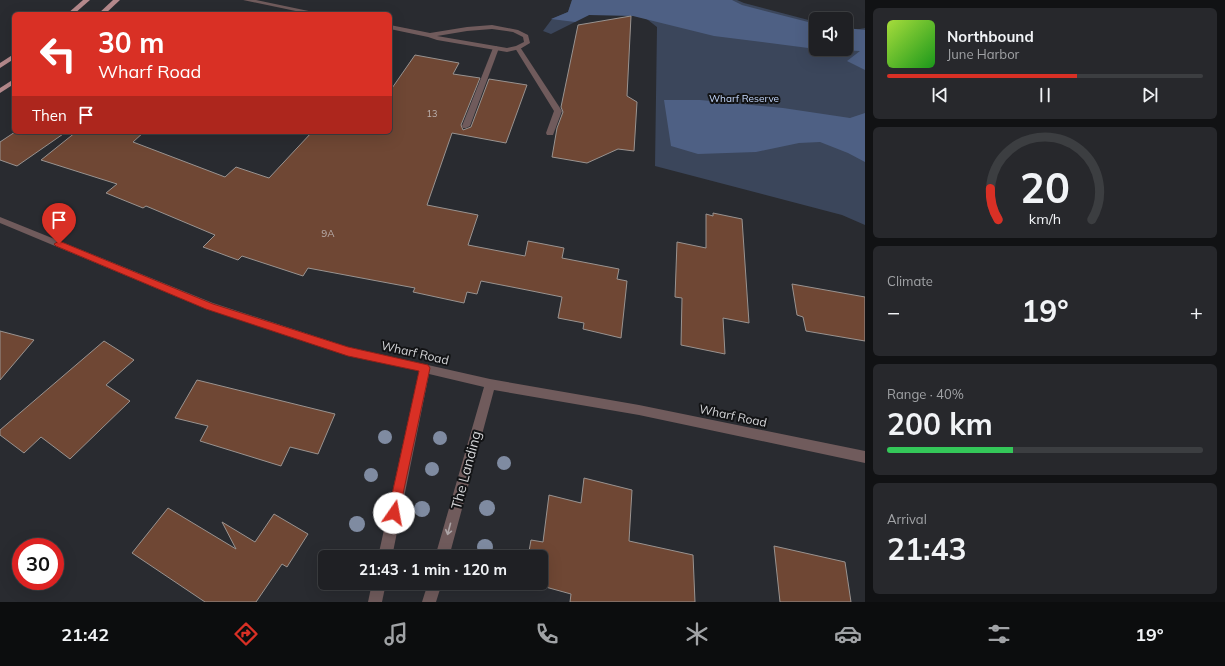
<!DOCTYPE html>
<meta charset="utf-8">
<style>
body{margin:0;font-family:Mulish,sans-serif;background:#27282c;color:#f1f3f6;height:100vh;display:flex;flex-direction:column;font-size:15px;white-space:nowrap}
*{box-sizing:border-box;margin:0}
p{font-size:13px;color:#a1a3a6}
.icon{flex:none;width:22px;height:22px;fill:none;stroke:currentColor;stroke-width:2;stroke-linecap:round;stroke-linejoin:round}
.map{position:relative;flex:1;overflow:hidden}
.sheet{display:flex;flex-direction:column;gap:8px;padding:8px;background:#111214;width:360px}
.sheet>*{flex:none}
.guide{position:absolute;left:12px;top:12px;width:380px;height:122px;border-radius:6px;box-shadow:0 4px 16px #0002,0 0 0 1px #3c3e41;background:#d93025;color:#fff;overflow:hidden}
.controls{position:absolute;left:809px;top:12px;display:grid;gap:8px}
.controls a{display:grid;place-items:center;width:44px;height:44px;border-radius:6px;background:#1f2024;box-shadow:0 4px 16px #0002,0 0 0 1px #3c3e41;font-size:20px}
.speed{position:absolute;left:12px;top:538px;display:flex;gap:8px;font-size:20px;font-weight:700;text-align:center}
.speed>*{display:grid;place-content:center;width:52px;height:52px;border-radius:50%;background:#1f2024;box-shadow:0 4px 16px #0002,0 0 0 1px #3c3e41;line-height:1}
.speed .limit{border:6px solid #d22;background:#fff;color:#111}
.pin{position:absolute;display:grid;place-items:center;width:34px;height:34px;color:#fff;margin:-41px -17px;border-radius:50% 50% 50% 0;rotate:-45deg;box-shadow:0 0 4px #0007}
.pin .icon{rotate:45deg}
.me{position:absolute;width:44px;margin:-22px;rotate:12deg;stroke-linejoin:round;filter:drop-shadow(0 0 3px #0008)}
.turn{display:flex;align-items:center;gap:14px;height:84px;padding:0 20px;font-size:18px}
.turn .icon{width:52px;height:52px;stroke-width:2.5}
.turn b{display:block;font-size:28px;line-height:34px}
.then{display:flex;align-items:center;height:38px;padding:0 20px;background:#0003;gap:8px;font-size:15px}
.big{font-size:30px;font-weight:700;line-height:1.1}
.sheet .card{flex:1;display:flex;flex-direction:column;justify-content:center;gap:6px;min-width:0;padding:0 14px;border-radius:6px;background:#27282c}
.sheet .dial{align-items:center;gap:0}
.dial svg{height:104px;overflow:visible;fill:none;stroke:#3c3e41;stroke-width:7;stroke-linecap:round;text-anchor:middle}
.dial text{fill:#f1f3f6;stroke:none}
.song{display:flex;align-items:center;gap:12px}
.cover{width:48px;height:48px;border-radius:6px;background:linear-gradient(135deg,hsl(80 70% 55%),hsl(120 70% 35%))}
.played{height:4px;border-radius:2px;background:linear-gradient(90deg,#d93025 60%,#3c3e41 60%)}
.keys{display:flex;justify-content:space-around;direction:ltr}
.heat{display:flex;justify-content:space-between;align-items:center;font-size:22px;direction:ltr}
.charge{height:6px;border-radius:3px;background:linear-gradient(90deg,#34c759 40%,#3c3e41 0)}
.trip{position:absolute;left:318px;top:550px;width:230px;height:40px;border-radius:6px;background:#1f2024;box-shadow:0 4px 16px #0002,0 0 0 1px #3c3e41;font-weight:700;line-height:40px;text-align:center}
.tab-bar{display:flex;height:64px;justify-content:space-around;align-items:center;background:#0c0d0e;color:#a1a3a6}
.tab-bar .icon{width:28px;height:28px}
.tab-bar .current{color:#d93025}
.tab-bar b{font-size:18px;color:#f1f3f6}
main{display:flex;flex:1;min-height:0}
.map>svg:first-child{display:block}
</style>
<main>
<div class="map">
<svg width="865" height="602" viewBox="0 0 865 602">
<rect width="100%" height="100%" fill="#292b30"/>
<path fill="#3b465b" d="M572,0H737L744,3L816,22V49H846L849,31L865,28V225L842,215L655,166L657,27L639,13L615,2L551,34L543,31L552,19L568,12Z"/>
<g fill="#4e6084">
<path d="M572,0H732L742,5L816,24V49L714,36L633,16L589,15L575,22L551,19L568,12Z"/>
<path d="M846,28L865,30V70L847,61L860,51L816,49H846Z"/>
<path d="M664,100H700L783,108L850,118L865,113V162L848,153L820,142L799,143L756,152L698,154L671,146Z"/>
</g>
<g fill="#6f4734" stroke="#999390">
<path d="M631,16L627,96L637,102L634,151L618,149L587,163L552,157L557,128L563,112L561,107L578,25Z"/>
<path d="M415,55L459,63L453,74L480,78L461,125L463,130L471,127L489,79L527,85L506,143L452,133L427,205L478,215L468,245L525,256L528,241L564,248L562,258L619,269L617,279L627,281L621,338L583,329L584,323L558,318L562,297L517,288L481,281L477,294L467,292L464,303L413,292L415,288L308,268L303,276L242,256L238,260L203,247L215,235L146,206L143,208L106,193L117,184L41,160L76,132H144L133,142L225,177L236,167L269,178L312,132H390V91Z"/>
<path d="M15,132H66L17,166L0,160V142Z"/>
<path d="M713,213L742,219L749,323L723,318L725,354L681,345L682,298L675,297L677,242L706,248V214L713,216Z"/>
<path d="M792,284L865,297V341L806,331L803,317L797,315Z"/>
<path d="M0,331L34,340L0,380Z"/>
<path d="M104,341L134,360L106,385L130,401L70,459L41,437L24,453L0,435V430Z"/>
<path d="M197,380L335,414L318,454L290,447L281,466L200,441L208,426L175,418Z"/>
<path d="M584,478L632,490L629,541L693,555L695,602H570L571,594L531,583H541V557H528L531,540L543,542L549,495L581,503Z"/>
<path d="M168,508L236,549L222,522L255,542L274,514L308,534L287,567L282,564L256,602H205L132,553Z"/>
<path d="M774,546L845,562L851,602H780Z"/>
</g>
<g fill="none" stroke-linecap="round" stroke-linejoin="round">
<g fill="#705b5c" fill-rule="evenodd">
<path d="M496,46L499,48L470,126L466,128H463L462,126L493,48Z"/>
<path d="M516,47H520L562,111L553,135H547L546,133L554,111L515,48Z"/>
</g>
<g fill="#705b5c" fill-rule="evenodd">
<path d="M243,0H256L323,14H310Z"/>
<path d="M390,25L430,33L467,27L492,25L518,30L528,35L530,43L520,49L507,52L437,40L428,37L390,29ZM492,29L513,32L523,37L524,42L516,46L507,48L437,36L467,31Z"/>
<path d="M0,217L213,303L348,347L490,379L639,405L865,451V463L639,415L494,390L449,557H435L484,387L429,374L392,557H378L419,371L348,355L206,309L0,223Z"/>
<path d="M372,583H386L382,602H368Z"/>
<path d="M428,583H442L436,602H422Z"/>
</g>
<g fill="#b5898c" fill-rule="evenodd">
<path d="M83,0H90L74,14H67Z"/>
<path d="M113,0H120L105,14H98Z"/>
<path d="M14,54V59L0,68V63Z"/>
<path d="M14,79V84L0,93V88Z"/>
</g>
</g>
<g fill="#7f8ba1">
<circle cx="385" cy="437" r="7"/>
<circle cx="440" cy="438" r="7"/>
<circle cx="504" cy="463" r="7"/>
<circle cx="432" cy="469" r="7"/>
<circle cx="371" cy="475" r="7"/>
<circle cx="487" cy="508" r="8"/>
<circle cx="422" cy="509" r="8"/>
<circle cx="357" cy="524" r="8"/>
<circle cx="485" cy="547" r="8"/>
</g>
<defs><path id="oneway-shaft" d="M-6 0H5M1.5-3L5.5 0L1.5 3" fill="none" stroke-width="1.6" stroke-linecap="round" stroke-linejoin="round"/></defs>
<use stroke="#ada5a7" href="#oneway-shaft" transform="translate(449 529) rotate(105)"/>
<path fill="#d93025" stroke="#8d1f18" d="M59,241L213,304L348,347L428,365L430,368L398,517L394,519L390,517L388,513L419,371L348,356L206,309L56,246L54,244Z"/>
<g text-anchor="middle" stroke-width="4" stroke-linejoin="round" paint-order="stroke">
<g font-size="9" fill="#bcb2b0">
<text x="432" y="117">13</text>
</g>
<g font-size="10" fill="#c5d9fe" stroke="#121315">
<text x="744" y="102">Wharf Reserve</text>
</g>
<g font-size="10" fill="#bcb2b0">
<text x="328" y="237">9A</text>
</g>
<g font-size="12" fill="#d5d6d9" stroke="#121315">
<text transform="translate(415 353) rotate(13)" y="4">Wharf Road</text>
<text transform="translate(733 416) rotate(12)" y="4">Wharf Road</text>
</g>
<g font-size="14" fill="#d5d6d9" stroke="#121315">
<text transform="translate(466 470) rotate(-75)" y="5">The Landing</text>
</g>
</g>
</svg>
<div class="controls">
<a><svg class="icon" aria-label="sound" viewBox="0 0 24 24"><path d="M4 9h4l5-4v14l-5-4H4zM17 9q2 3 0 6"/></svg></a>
</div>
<div class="speed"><div class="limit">30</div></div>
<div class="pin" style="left:59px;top:244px;background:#d93025"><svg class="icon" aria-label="arrive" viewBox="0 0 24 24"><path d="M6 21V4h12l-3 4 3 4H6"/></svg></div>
<svg class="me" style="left:394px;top:513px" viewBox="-20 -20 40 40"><circle r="19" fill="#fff"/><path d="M0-13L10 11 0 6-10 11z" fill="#d93025"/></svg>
<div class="trip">21:43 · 1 min · 120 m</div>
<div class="guide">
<div class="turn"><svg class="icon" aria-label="left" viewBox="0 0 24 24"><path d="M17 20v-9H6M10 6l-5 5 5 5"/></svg><div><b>30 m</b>Wharf Road</div></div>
<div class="then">Then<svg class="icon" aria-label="arrive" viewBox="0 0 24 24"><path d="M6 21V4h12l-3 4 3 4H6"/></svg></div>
</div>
</div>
<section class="sheet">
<div class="card">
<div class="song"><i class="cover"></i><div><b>Northbound</b><p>June Harbor</p></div></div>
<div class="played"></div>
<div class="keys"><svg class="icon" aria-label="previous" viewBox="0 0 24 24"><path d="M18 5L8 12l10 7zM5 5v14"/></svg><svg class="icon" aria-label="pause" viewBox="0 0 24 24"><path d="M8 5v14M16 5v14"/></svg><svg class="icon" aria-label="next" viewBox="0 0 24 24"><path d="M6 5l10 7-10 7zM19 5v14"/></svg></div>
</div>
<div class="card dial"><svg viewBox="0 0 100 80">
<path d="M14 69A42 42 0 1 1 86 69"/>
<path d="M14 69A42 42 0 0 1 8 45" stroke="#d93025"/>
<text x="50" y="56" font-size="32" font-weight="700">20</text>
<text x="50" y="72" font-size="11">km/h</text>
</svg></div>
<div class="card"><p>Climate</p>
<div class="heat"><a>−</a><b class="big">19°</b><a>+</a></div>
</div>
<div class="card"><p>Range · 40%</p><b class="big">200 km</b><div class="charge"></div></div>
<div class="card"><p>Arrival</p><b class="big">21:43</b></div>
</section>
</main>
<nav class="tab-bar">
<b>21:42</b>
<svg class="icon current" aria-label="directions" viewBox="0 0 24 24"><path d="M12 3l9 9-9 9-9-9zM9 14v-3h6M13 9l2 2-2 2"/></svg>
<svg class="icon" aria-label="music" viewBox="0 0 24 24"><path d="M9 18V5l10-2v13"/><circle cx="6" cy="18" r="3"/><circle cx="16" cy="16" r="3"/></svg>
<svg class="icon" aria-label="phone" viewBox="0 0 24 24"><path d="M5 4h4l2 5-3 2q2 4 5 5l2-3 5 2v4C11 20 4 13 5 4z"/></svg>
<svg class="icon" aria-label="climate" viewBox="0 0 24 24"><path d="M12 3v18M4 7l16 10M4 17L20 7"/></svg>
<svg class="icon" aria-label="car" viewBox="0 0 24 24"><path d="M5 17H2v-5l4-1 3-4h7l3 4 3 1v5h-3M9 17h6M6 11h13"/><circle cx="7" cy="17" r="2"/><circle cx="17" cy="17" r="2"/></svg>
<svg class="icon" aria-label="filters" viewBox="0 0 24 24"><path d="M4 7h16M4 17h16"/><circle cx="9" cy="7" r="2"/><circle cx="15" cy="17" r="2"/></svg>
<b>19°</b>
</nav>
